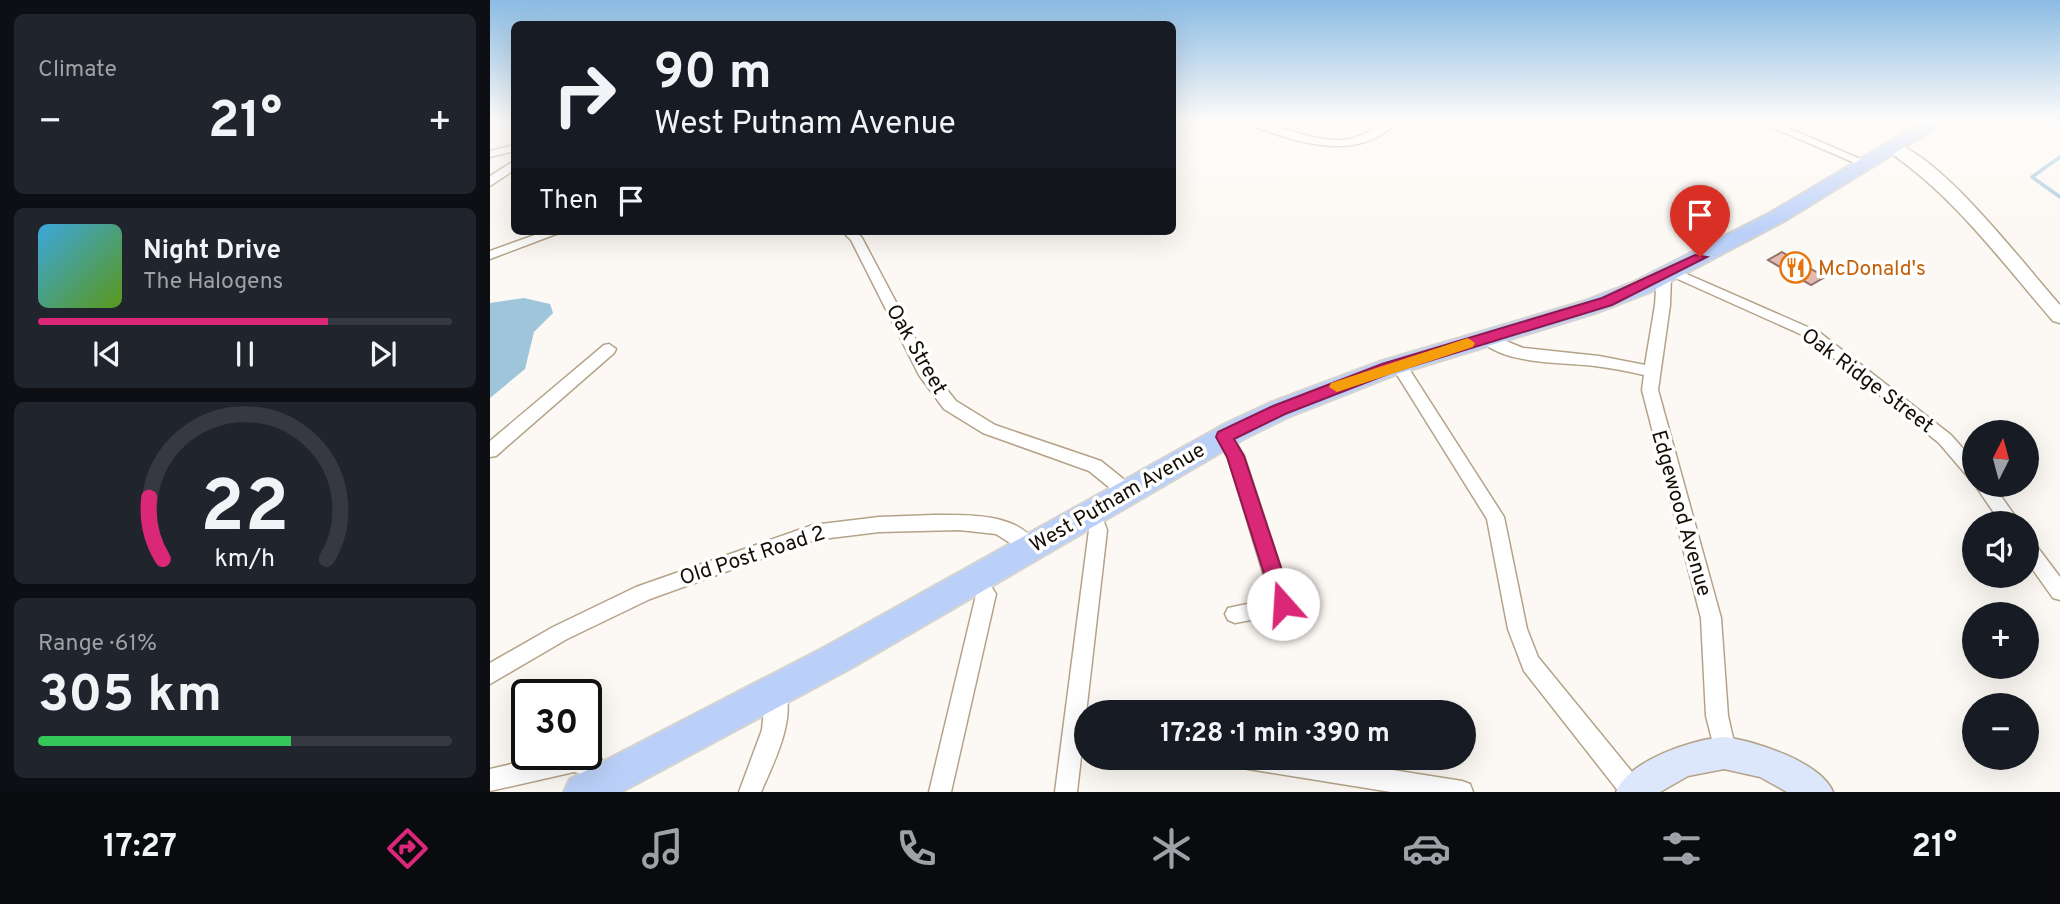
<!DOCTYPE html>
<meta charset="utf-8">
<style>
body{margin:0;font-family:Overpass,sans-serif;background:#20242c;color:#f1f3f6;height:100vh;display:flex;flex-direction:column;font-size:26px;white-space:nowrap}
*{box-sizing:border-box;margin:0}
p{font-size:23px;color:#9ea1a6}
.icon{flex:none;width:38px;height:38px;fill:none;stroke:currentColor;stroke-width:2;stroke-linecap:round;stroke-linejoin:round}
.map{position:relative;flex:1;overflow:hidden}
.side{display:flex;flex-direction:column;gap:14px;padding:14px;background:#0d0f14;width:490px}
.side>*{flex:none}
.guide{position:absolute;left:21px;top:21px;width:665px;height:214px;border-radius:10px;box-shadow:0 7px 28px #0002;background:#171b24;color:#f1f3f6;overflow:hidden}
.needle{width:46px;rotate:6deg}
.tools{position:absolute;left:1472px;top:420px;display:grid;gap:14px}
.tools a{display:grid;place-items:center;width:77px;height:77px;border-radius:50%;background:#171b24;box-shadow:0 7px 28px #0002;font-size:35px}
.speed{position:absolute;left:21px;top:679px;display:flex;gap:14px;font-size:35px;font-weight:700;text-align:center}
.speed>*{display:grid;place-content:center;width:91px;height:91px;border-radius:50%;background:#171b24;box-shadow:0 7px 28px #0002;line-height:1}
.speed .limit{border:4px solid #111;border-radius:10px;background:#fff;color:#111}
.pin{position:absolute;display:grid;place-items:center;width:60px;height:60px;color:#fff;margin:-72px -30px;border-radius:50% 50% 50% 0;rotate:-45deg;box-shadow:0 0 7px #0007}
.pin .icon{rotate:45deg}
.me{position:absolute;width:77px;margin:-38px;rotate:341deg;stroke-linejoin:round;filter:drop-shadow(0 0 5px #0008)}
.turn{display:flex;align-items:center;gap:24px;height:147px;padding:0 28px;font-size:32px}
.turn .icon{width:91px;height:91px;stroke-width:2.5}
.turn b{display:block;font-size:49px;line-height:60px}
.then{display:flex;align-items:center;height:66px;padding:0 28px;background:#0003;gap:14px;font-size:26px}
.big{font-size:52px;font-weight:700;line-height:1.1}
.side .widget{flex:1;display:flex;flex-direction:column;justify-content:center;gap:10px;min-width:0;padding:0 24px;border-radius:10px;background:#20242c}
.side .dial{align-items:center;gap:0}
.dial svg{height:182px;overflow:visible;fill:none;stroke:#363941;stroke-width:7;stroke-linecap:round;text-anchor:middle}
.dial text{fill:#f1f3f6;stroke:none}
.song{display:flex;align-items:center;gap:21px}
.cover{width:84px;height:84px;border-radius:10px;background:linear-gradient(135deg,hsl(200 70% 55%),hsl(90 70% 35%))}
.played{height:7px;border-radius:4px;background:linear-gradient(90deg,#db2777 70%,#363941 70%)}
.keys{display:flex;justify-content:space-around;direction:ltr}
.heat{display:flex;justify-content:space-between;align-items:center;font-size:38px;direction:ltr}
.charge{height:10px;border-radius:5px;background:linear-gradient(90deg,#34c759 61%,#363941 0)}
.trip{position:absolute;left:584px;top:700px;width:402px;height:70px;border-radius:35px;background:#171b24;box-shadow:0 7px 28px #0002;font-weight:700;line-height:70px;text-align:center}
.tabs{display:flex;height:112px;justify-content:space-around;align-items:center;background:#090b0e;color:#9ea1a6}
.tabs .icon{width:49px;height:49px}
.tabs .active{color:#db2777}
.tabs b{font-size:32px;color:#f1f3f6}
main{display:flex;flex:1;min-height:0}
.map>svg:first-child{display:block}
</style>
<main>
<section class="side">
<div class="widget"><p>Climate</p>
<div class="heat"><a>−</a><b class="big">21°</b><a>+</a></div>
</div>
<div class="widget">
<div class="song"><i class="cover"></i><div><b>Night Drive</b><p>The Halogens</p></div></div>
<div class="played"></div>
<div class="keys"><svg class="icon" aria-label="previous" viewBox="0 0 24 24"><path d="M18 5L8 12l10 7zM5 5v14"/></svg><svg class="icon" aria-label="pause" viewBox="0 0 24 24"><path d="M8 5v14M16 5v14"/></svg><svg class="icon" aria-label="next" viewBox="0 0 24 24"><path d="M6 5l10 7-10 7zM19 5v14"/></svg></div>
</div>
<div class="widget dial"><svg viewBox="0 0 100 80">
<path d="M14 69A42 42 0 1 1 86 69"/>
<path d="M14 69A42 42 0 0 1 8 42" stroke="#db2777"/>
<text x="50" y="56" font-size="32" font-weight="700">22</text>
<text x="50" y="72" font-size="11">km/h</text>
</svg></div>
<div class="widget"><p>Range · 61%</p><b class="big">305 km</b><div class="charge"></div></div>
</section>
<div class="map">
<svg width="1570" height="792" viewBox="0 0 1570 792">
<rect width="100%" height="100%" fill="#fcf8f3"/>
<path fill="#9fc5db" d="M34,298L60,304L63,313L44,332L35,369L0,398V303Z"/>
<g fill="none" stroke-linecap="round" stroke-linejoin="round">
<path stroke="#9fc5db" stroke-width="3.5" d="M1570,157L1542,177L1570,197"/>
</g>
<path fill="#e4bab0" stroke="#92726a" stroke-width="2" d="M1292,252L1302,258L1335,277L1321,285L1278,260Z"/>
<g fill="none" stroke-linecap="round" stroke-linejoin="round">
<defs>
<g id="minor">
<path d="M756,122C789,122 818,142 852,140C874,139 887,122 907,122C874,157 826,147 785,134C776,130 763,128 756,122Z"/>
<path d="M1270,122H1284L1382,164L1380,166H1372Z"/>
<path d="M24,145V151L0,157V151Z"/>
<path d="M24,161V170L0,186V176Z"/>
<path d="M56,231H74L0,259V251Z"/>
<path d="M352,231H366L372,238L443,372L466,401L505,425L611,461L642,486L645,491L642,496L636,498L630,496L599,471L493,433L454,409L429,375L361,240Z"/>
<path d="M1183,268L1329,332L1461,435L1484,461V479L1478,477L1449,443L1319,338L1181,276L1180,305L1168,390L1231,618L1238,716L1246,751L1243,759L1235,762L1227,759L1216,716L1211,618L1152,390L1154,375C1137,371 1121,368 1105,366C1073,362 1010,365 989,338L996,333L1033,348L1109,356L1155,365L1165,305L1167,276Z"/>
<path d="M119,344L126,349L124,353L6,456L0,457V441L114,345Z"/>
<path d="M909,360L914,361L1014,517L1037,629L1048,657L1151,783L1154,792H1129L1034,671L1018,629L997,519L901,365Z"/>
<path d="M734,431L740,433L754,456L803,605L800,611L793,614L745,623L738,620L735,614L738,608L781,599L738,457L726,437L728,433Z"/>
<path d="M1485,485H1503L1530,523H1511Z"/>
<path d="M602,504L608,506L617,530L587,792H565L599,530L593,511L596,506Z"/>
<path d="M444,515C476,515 531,512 548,547L546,552L539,555L506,534L469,530L389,532L324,540L160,599L77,639L0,684V663L63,627L146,587L323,525L389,517Z"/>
<path d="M1536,537L1542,540L1570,577V600L1563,598L1536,560Z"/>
<path d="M485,570L492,572L506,594L461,792H439L486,595L476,578L478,572Z"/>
<path d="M286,680L293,683C308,716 284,762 271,792H249L272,730L276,690L279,683Z"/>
<path d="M96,753L111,758L121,784L118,792H102L95,775L84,772L0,791V769L65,754Z"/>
<path d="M747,758H827L972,781L980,784L983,792H901L758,769L750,766Z"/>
</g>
<path id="tertiary" d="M1403,143C1451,155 1535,266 1570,305V323L1563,321C1511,261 1465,197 1398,151V145Z"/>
<path id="secondary" d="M1234,737C1265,741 1331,762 1343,792H1297L1270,777L1234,769L1198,776L1170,792H1126C1139,760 1201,740 1234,737Z"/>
<path id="primary" d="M1433,122H1455L1294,221L1160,292L1108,312L907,374L798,417L757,437L361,668L131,792H74L80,779L337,646L737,423L780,403L889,362L1092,302L1144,282L1280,213Z"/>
</defs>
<use href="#minor" stroke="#b5a389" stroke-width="3"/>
<use href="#tertiary" stroke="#b5a389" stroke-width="3"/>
<use href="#secondary" stroke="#b5a389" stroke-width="3"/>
<use href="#primary" stroke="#d5d4d2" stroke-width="4"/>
<use href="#minor" fill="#fff" fill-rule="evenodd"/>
<use href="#tertiary" fill="#fff" fill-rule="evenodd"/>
<use href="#secondary" fill="#dde7fc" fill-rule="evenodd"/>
<use href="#primary" fill="#bbd0f8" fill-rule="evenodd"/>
</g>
<linearGradient id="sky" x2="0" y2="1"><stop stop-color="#8bbbe3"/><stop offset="0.52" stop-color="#fefcfa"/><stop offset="1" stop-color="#fefcfa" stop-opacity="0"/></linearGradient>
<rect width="1570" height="233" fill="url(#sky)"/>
<path fill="#db2777" stroke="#8e194d" stroke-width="2" d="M1205,255L1217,257L1122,305L903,372L795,414L744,439L754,456L803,604L800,611L793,613L786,611L737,457L726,437L728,432L783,406L892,364L1112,298Z"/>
<path fill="#f59e0b" d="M978,338L985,343L983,347L847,392L839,387L841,383Z"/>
<defs>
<symbol id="restaurant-ring" viewBox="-11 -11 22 22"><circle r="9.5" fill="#fff" stroke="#e8710a" stroke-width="1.5"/><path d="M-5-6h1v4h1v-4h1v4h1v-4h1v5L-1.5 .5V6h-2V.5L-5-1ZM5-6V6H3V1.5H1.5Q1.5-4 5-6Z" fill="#e8710a"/></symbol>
</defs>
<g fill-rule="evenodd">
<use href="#restaurant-ring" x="1288" y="250" width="35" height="35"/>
</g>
<g text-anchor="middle" stroke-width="7" stroke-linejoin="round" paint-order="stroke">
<g font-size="21" fill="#c56008" stroke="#fff" text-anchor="start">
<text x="1328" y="275">McDonald's</text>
</g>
<g font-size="21" fill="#160f06" stroke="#fff">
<text transform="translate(427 349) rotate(60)" y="7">Oak Street</text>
<text transform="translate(1378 380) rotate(37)" y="7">Oak Ridge Street</text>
<text transform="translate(627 497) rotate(-30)" y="7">West Putnam Avenue</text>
<text transform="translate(1192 513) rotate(74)" y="7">Edgewood Avenue</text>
<text transform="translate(262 555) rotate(-18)" y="7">Old Post Road 2</text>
</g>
</g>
</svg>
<div class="tools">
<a><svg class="needle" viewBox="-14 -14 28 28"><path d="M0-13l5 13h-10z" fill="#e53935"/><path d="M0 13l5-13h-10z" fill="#9ea1a6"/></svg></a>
<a><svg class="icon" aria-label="sound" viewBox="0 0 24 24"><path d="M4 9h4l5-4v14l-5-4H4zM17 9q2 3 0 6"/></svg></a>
<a>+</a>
<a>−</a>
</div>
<div class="speed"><div class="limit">30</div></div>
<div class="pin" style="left:1210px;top:257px;background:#d93025"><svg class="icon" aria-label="arrive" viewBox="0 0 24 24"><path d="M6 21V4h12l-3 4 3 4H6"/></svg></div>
<svg class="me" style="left:793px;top:604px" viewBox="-20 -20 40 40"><circle r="19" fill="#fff"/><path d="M0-13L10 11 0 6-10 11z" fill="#db2777"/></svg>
<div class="trip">17:28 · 1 min · 390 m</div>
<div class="guide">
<div class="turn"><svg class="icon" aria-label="right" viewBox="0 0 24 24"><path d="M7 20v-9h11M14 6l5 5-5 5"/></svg><div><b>90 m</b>West Putnam Avenue</div></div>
<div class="then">Then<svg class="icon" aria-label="arrive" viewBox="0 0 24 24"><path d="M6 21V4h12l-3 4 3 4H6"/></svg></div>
</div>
</div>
</main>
<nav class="tabs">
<b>17:27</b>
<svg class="icon active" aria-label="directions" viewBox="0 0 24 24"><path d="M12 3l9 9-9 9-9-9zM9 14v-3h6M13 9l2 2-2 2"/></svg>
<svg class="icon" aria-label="music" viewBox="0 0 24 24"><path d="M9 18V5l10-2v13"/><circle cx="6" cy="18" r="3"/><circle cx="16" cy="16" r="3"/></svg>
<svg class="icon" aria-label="phone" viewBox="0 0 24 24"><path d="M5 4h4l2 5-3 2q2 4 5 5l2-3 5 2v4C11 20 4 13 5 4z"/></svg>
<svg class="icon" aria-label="climate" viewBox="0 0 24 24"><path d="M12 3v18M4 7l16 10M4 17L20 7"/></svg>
<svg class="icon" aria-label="car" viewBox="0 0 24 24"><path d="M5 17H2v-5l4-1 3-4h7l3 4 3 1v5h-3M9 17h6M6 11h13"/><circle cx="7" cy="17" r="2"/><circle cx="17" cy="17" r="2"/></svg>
<svg class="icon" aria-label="filters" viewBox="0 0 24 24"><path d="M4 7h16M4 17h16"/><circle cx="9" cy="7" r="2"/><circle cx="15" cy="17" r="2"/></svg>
<b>21°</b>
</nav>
